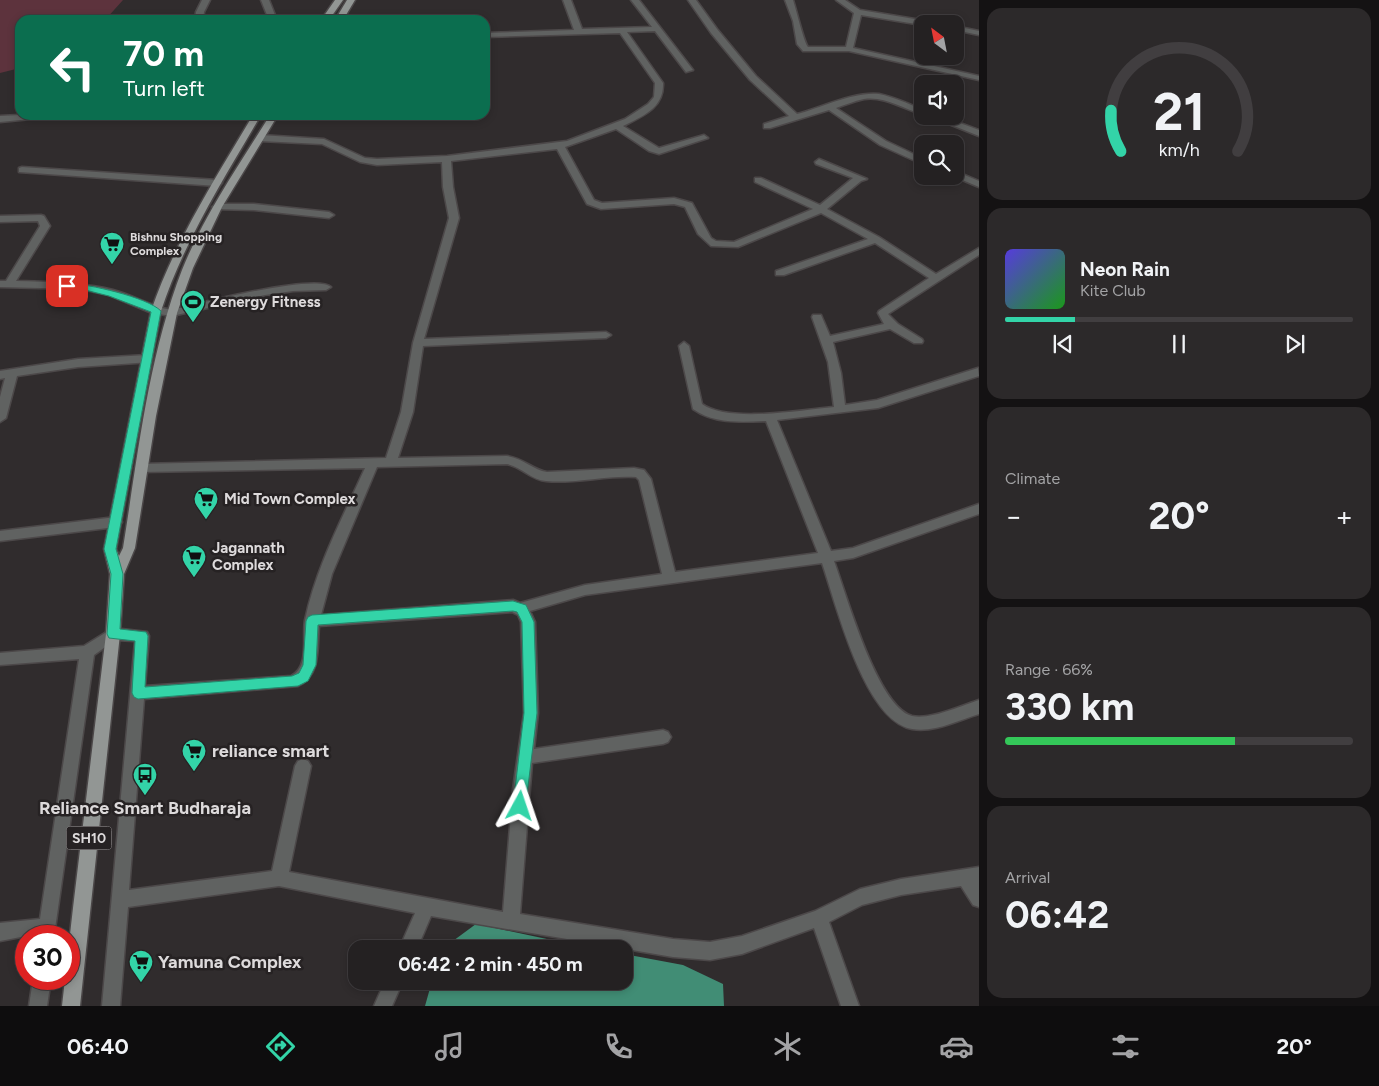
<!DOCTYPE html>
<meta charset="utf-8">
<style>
body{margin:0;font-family:Figtree,sans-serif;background:#2c292a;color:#f1f3f6;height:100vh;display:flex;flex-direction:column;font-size:19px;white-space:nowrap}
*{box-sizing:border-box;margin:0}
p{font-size:16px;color:#a3a3a5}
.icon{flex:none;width:28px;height:28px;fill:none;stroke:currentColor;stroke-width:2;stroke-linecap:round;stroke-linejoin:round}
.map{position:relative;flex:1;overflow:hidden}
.panel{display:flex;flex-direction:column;gap:8px;padding:8px;background:#141213;width:400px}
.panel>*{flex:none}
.hud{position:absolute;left:15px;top:15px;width:475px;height:105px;border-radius:15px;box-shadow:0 2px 8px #0003,0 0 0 1px #413e40;background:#0b6e4f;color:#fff;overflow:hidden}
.needle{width:32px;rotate:328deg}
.tools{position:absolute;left:914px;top:15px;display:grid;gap:10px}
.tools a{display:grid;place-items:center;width:50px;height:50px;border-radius:10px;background:#242122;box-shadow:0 2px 8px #0003,0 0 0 1px #413e40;font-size:25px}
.speed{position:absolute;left:15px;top:925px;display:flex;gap:10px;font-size:25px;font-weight:700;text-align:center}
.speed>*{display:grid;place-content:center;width:65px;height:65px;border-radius:50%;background:#242122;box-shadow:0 2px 8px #0003,0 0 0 1px #413e40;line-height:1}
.speed .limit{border:8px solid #d22;background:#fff;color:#111}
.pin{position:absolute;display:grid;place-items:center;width:42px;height:42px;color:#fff;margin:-21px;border-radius:10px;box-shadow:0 2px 8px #0006}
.me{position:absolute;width:55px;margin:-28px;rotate:5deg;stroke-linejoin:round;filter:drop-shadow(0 0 4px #0008)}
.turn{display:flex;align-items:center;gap:18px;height:105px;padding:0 25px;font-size:22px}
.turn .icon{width:65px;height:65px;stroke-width:2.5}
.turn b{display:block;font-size:35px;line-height:42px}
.big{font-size:38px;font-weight:700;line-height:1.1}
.panel .widget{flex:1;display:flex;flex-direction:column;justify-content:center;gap:8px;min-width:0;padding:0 18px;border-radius:15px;background:#2c292a}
.panel .dial{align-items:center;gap:0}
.dial svg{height:130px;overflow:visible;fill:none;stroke:#413e40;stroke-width:7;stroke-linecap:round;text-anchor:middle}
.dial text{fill:#f1f3f6;stroke:none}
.song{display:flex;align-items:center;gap:15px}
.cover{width:60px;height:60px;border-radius:8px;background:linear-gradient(135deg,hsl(250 70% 55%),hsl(120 70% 35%))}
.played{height:5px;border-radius:2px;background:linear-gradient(90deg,#33d4a8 20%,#413e40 20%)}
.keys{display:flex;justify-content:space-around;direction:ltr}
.heat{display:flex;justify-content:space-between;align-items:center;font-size:28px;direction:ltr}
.charge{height:8px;border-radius:4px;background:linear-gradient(90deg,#34c759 66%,#413e40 0)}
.trip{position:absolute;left:348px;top:940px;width:285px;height:50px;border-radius:15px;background:#242122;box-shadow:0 2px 8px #0003,0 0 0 1px #413e40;font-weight:700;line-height:50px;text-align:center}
.dock{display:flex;height:80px;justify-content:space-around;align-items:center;background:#0e0d0e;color:#a3a3a5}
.dock .icon{width:35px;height:35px}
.dock .selected{color:#33d4a8}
.dock b{font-size:22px;color:#f1f3f6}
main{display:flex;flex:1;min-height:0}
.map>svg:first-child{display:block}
</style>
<main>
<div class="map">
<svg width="979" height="1006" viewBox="0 0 979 1006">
<rect width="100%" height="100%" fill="#302c2d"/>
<path fill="#5d333d" d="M0,0H123L105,20H20V68L0,73Z"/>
<g fill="#418d75">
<path d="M476,924L594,949H442Z"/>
<path d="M624,954L683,965L723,984L724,1006H425L432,981H624Z"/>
</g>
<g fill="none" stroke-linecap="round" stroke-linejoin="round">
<defs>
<g id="minor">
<path d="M202,0H210L204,12L203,20H195L196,12Z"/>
<path d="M261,0H269L277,20H269Z"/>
<path d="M563,0H571L582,29L652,27L631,0H639L693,70L686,72L655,31L627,32L663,83C664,108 643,116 623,126L659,148L704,135L708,138L659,154L649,151L616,129L565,147L594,200L602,203L674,198L692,203L711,238L716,241L734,242L813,209L755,182V178H761L820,205L853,178L816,164L815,162L819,159L867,179L861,181L827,209L879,237L936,274L979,248V255L888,314L898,324L922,339L923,341L922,343H914L890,329L833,342L841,373L845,405L877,400L978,368L979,376L878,408L777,420L831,551L853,548L979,504V514L853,558L834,561C846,593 877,707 912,716C930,720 961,706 979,700V714C959,720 934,733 912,729C864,721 836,603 822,563L585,595L530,611L535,622L538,713L534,749L663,730L668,732L671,737L668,742L663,744L532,763L520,914L673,939L710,942L742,936L815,911L860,889L901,879L979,867V907L973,905L961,886L901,895L862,905L829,922L859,1006H841L814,928L742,954L710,960L673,957L431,916L417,949H399L415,913L279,886L128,907L120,1006H102L135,641L115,640L94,655L54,936H26L0,941V923L40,919L79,659L0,665V653L84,646L113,628L147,632L149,636L145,686L291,676C310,667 302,637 305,620C316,567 343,517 365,468L141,472L135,468L141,464L386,458L401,412L413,343L449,218L443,187L442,162L377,165L360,162L322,144L260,141L256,138L260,135L324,139L365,158L377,159L447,156L567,141L625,119L648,104L654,97L655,83L620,33L485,37V33L574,30ZM557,149L587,204L601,209L674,204L685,207L698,234L711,246L738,247L821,213L868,239L776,271V275H784L875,243L929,278L879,311L878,313L884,324L830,336L821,315H813L812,317L828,362L834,407C802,410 728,423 702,404L689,346L684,342L679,346L693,409C714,424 741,422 766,421L818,553L675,572L651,479L644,470L634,468L547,472C533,470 525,459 507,456L398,458L413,412L423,346L606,338L611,335L606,332L424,339L459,218L453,187L451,161ZM507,464C522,467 531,480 546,481C576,484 606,475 636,477L639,480L662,574L585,585L520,603L513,600L321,615L332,574L377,467ZM512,612L518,615L521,622L524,713L513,789L503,912L289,872L311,766L308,761L303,759L298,761L295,766L272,871L129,890L144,699L298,686C321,675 317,649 319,626Z"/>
<path d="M688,0H696L717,29L756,76L797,114C820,108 855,91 879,94C894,97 908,104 922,109V114C903,109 885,96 864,99C854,101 845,105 836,108L886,141L922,158V164L880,145L829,110L770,128H764V124L789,116L750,80L711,33Z"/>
<path d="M785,0H793C796,9 804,43 808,47H846L854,13L836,0H845L860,10L933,22V24L922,25L861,15L853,48L979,76V80L849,51H803L797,44L793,21Z"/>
<path d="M955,26L979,31V35L955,30Z"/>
<path d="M20,115H55L51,117L0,122V116Z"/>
<path d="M929,116H941L979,130V136Z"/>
<path d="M22,167L217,180L222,183L217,186L19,172V168Z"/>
<path d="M955,171L979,181V187L953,176H955Z"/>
<path d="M217,204H254L329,212L334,215L329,218L254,210L214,209L212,207Z"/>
<path d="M41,215L44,216L50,226L16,281C49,282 81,282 113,290C133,295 151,307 172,310C196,304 316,273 331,287L326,290L293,291L265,295L172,316L152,313L109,295L81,289L0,287V281H6L40,226L38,221L0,222V216Z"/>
<path d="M147,355L152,359L151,362L78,367L17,376L6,418L0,422V397L5,378L0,379V371L78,359Z"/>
<path d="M116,517L120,519L122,522L120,525L116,527L0,541V531Z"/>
<path d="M33,979H51L47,1006H29Z"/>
<path d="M385,981H403L392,1006H374Z"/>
</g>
<g id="primary">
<path d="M335,0H343L329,20H321Z"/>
<path d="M347,0H355L343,20H335Z"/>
<path d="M253,115H261C224,179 184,241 161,311L116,549L119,556L123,548C138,455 148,358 182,270C204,215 239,165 270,115H278L222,207L193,268L177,313L156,416L135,548L124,574L120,634L80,1006H62L65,979H69V943L73,908L106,634L110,574L104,549L151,311C175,241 215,179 253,115Z"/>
</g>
</defs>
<use href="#minor" stroke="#4c4849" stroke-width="3"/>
<use href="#primary" stroke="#4c4849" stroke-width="3"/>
<use href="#minor" fill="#606261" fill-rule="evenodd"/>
<use href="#primary" fill="#929694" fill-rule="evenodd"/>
</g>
<path fill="#33d4a8" stroke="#218a6d" d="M67,283C88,284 147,297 161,311L116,549L123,574L120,629L146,632L148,636L145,687L292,676L299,673L303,665L306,621L308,617L312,615L513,601L526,605L534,622L537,713L525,811L520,813L515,811L513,806L524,713L522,622L517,612L513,611L318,625L316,665L308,681L298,686L138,699L134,697L132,693L135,641L109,638L107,634L111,574L104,549L151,312L109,296L81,289L64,288V284Z"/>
<defs>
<symbol id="supermarket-pin" viewBox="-11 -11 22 30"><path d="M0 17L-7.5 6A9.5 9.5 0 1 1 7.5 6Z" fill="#33d4a8" stroke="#262223"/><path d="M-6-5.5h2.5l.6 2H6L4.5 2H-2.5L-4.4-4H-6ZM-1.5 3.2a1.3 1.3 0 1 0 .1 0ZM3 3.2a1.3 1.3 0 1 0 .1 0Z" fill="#111"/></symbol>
<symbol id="stadium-pin" viewBox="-11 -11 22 30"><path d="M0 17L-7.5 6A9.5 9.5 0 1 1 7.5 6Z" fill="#33d4a8" stroke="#262223"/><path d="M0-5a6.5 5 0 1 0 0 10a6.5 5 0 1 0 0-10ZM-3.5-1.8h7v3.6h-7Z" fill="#111"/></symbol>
<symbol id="bus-pin" viewBox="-11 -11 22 30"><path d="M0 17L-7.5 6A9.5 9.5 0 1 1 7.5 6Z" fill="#33d4a8" stroke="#262223"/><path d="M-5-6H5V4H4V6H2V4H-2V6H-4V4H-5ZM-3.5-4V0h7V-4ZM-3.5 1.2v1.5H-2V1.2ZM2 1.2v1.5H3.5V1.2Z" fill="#111"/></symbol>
</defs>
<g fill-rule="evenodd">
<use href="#supermarket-pin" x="98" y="230" width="28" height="38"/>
<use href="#stadium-pin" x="179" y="288" width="28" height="38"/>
<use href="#supermarket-pin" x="192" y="485" width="28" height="38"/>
<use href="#supermarket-pin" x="180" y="543" width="28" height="38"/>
<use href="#supermarket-pin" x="180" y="737" width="28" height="38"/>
<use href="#bus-pin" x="131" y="761" width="28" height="38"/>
<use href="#supermarket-pin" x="127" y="948" width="28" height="38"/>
</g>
<g text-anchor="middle" stroke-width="5" stroke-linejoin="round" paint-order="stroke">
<g font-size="12" font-weight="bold" fill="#dddadb" stroke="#262223" text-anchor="start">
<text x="130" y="241">Bishnu Shopping<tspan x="130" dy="14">Complex</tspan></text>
</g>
<rect fill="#262223" stroke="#a6a3a4" stroke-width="1" x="66.5" y="826.5" width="45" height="23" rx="4"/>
<g font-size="14" font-weight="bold" fill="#dddadb">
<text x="89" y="843">SH10</text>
</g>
<g font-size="15" font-weight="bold" fill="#dddadb" stroke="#262223" text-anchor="start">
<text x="210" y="307">Zenergy Fitness</text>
<text x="224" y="504">Mid Town Complex</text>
<text x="212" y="553">Jagannath<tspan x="212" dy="17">Complex</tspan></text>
</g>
<g font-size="18" font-weight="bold" fill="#dddadb" stroke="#262223" text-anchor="start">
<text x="212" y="757">reliance smart</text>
<text x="145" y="814" text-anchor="middle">Reliance Smart Budharaja</text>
<text x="158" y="968">Yamuna Complex</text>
</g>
</g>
</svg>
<div class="tools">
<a><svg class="needle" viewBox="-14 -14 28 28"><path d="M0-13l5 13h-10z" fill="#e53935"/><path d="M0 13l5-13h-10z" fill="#a3a3a5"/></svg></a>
<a><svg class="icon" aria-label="sound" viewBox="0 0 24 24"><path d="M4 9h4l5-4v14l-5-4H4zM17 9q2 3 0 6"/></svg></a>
<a><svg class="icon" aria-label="search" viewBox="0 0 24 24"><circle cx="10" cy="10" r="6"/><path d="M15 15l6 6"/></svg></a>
</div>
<div class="speed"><div class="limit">30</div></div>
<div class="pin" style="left:67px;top:286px;background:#d93025"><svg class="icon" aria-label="arrive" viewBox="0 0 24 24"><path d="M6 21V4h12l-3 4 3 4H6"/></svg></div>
<svg class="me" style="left:520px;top:806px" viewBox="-20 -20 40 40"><path d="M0-17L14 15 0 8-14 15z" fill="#33d4a8" stroke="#fff" stroke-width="4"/></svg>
<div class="trip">06:42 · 2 min · 450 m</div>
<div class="hud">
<div class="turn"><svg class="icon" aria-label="left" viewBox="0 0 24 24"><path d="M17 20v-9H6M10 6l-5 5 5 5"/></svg><div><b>70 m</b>Turn left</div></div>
</div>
</div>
<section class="panel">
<div class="widget dial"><svg viewBox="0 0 100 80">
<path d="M14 69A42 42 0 1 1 86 69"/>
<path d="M14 69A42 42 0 0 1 8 44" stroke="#33d4a8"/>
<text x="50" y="56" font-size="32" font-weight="700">21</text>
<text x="50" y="72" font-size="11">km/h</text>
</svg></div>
<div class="widget">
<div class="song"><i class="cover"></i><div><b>Neon Rain</b><p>Kite Club</p></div></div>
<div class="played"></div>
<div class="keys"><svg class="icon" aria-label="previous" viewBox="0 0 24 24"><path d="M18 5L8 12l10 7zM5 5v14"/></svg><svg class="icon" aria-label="pause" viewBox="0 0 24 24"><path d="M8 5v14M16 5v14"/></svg><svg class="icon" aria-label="next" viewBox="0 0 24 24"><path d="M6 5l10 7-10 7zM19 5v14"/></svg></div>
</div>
<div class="widget"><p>Climate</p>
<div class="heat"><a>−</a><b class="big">20°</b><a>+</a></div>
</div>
<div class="widget"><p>Range · 66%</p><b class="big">330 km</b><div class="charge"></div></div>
<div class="widget"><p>Arrival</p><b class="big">06:42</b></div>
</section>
</main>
<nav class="dock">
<b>06:40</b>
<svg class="icon selected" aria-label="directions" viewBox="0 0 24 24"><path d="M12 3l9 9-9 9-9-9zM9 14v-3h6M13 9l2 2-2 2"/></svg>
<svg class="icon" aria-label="music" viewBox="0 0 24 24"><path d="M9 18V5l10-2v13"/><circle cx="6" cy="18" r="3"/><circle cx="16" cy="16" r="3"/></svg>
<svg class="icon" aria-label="phone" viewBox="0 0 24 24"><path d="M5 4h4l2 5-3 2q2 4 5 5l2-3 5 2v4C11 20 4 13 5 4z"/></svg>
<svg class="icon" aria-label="climate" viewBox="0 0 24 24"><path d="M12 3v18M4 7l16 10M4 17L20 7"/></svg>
<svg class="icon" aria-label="car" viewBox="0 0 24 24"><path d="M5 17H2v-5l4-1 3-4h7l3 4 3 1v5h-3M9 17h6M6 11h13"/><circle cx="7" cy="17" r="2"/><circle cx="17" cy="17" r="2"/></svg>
<svg class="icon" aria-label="filters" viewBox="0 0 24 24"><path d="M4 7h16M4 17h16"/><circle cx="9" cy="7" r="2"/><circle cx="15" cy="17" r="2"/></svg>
<b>20°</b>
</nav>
